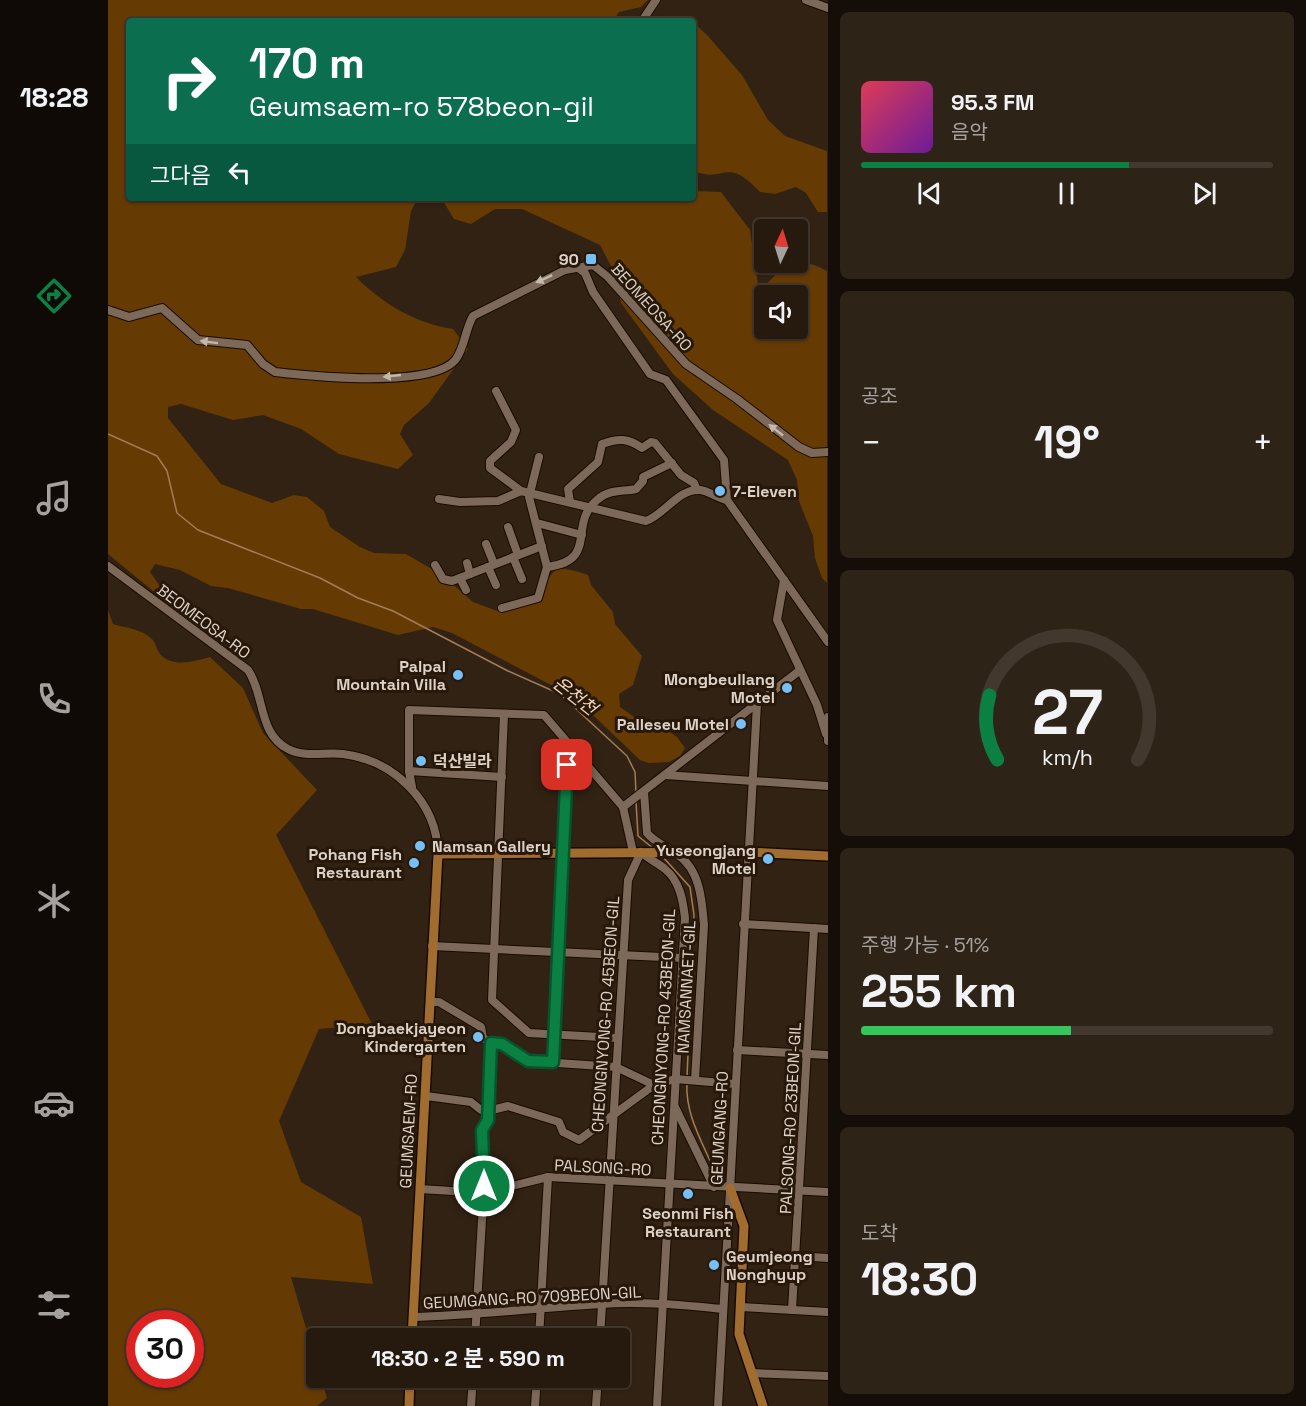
<!DOCTYPE html>
<html lang="ko">
<meta charset="utf-8">
<style>
body{margin:0;font-family:"Space Grotesk","Noto Sans KR",sans-serif;background:#2e2317;color:#f1f3f6;height:100vh;display:flex;flex-direction:column;font-size:22px;white-space:nowrap}
*{box-sizing:border-box;margin:0}
p{font-size:20px;color:#a4a19e}
.icon{flex:none;width:33px;height:33px;fill:none;stroke:currentColor;stroke-width:2;stroke-linecap:round;stroke-linejoin:round}
.map{position:relative;flex:1;overflow:hidden}
.side{display:flex;flex-direction:column;gap:12px;padding:12px;background:#150e08;width:478px}
.side>*{flex:none}
.top-card{position:absolute;left:18px;top:18px;width:570px;height:183px;border-radius:6px;box-shadow:0 2px 4px #0004,0 0 0 2px #42382e;background:#0b6e4f;color:#fff;overflow:hidden}
.needle{width:39px;rotate:4deg}
.fabs{position:absolute;left:646px;top:219px;display:grid;gap:12px}
.fabs a{display:grid;place-items:center;width:54px;height:54px;border-radius:6px;background:#261a0e;box-shadow:0 2px 4px #0004,0 0 0 2px #42382e;font-size:30px}
.speed{position:absolute;left:18px;top:1310px;display:flex;gap:12px;font-size:30px;font-weight:700;text-align:center}
.speed>*{display:grid;place-content:center;width:78px;height:78px;border-radius:50%;background:#261a0e;box-shadow:0 2px 4px #0004,0 0 0 2px #42382e;line-height:1}
.speed .limit{border:9px solid #d22;background:#fff;color:#111}
.pin{position:absolute;display:grid;place-items:center;width:51px;height:51px;color:#fff;margin:-26px;border-radius:12px;box-shadow:0 3px 9px #0006}
.me{position:absolute;width:66px;margin:-33px;rotate:0deg;stroke-linejoin:round;filter:drop-shadow(0 0 4px #0008)}
.turn{display:flex;align-items:center;gap:21px;height:126px;padding:0 24px;font-size:27px}
.turn .icon{width:78px;height:78px;stroke-width:2.5}
.turn b{display:block;font-size:42px;line-height:51px}
.then{display:flex;align-items:center;height:57px;padding:0 24px;background:#0003;gap:12px;font-size:22px}
.big{font-size:45px;font-weight:700;line-height:1.1}
.side .tile{flex:1;display:flex;flex-direction:column;justify-content:center;gap:9px;min-width:0;padding:0 21px;border-radius:9px;background:#2e2317}
.side .dial{align-items:center;gap:0}
.dial svg{height:156px;overflow:visible;fill:none;stroke:#42382e;stroke-width:7;stroke-linecap:round;text-anchor:middle}
.dial text{fill:#f1f3f6;stroke:none}
.song{display:flex;align-items:center;gap:18px}
.cover{width:72px;height:72px;border-radius:9px;background:linear-gradient(135deg,hsl(350 70% 55%),hsl(280 70% 35%))}
.played{height:6px;border-radius:3px;background:linear-gradient(90deg,#0b8043 65%,#42382e 65%)}
.keys{display:flex;justify-content:space-around;direction:ltr}
.heat{display:flex;justify-content:space-between;align-items:center;font-size:33px;direction:ltr}
.charge{height:9px;border-radius:4px;background:linear-gradient(90deg,#34c759 51%,#42382e 0)}
.trip{position:absolute;left:198px;top:1328px;width:324px;height:60px;border-radius:6px;background:#261a0e;box-shadow:0 2px 4px #0004,0 0 0 2px #42382e;font-weight:700;line-height:60px;text-align:center}
main{display:flex;flex:1;min-height:0}
.dock{display:flex;flex-direction:column;width:108px;justify-content:space-around;align-items:center;background:#0f0a06;color:#a4a19e}
.dock .icon{width:42px;height:42px}
.dock .selected{color:#0b8043}
.dock b{font-size:27px;color:#f1f3f6}
.map>svg:first-child{display:block}
</style>
<main>
<nav class="dock">
<b>18:28</b>
<svg class="icon selected" aria-label="directions" viewBox="0 0 24 24"><path d="M12 3l9 9-9 9-9-9zM9 14v-3h6M13 9l2 2-2 2"/></svg>
<svg class="icon" aria-label="music" viewBox="0 0 24 24"><path d="M9 18V5l10-2v13"/><circle cx="6" cy="18" r="3"/><circle cx="16" cy="16" r="3"/></svg>
<svg class="icon" aria-label="phone" viewBox="0 0 24 24"><path d="M5 4h4l2 5-3 2q2 4 5 5l2-3 5 2v4C11 20 4 13 5 4z"/></svg>
<svg class="icon" aria-label="climate" viewBox="0 0 24 24"><path d="M12 3v18M4 7l16 10M4 17L20 7"/></svg>
<svg class="icon" aria-label="car" viewBox="0 0 24 24"><path d="M5 17H2v-5l4-1 3-4h7l3 4 3 1v5h-3M9 17h6M6 11h13"/><circle cx="7" cy="17" r="2"/><circle cx="17" cy="17" r="2"/></svg>
<svg class="icon" aria-label="filters" viewBox="0 0 24 24"><path d="M4 7h16M4 17h16"/><circle cx="9" cy="7" r="2"/><circle cx="15" cy="17" r="2"/></svg>
</nav>
<div class="map">
<svg width="720" height="1406" viewBox="0 0 720 1406">
<rect width="100%" height="100%" fill="#322213"/>
<g fill="#663a03" fill-rule="evenodd">
<path d="M0,0H540L533,7L511,12L505,21H21V198H310L303,211L297,250L288,267L248,277C275,304 307,323 345,329L360,349L321,403L296,425L292,434L305,455L290,469L231,454L193,429L155,415L125,420L73,404L60,407V418L113,484L164,503L186,495L199,497L216,511L222,527L252,547L266,553L298,554L334,575L365,602L392,612L429,601C446,570 441,562 480,575L483,585L505,612L507,624L534,656L525,685L511,694L512,707L548,732L553,726L569,737L577,748L572,756L561,762L541,763L532,760L466,697L344,633L325,627L290,635L205,609H193L120,588L103,586L72,570L47,564L42,572L52,586L53,593L50,595L0,554Z"/>
<path d="M585,22L599,35L634,75L660,120L677,136L719,151V212H710L698,193L688,187L667,194L652,192C617,155 619,184 585,171Z"/>
<path d="M585,191L613,192L642,230L650,285L656,287C678,263 687,254 719,271V583L714,578L707,558L705,536L691,501L689,480L680,460L605,410L565,374L513,303L505,270L492,245L414,209H387L363,224L346,219L335,201L312,198H585ZM657,296H690V328H657Z"/>
<path d="M0,610L5,624C18,628 34,629 44,639C48,643 49,651 53,655C65,668 88,661 102,657L135,688L155,733L209,790L168,835L264,1024L211,1029L171,1121L193,1182L253,1217L265,1284L183,1277L208,1362V1377H213L219,1398L209,1406H0ZM32,1323H82V1374H32Z"/>
</g>
<g fill="none" stroke-linecap="round" stroke-linejoin="round">
<g stroke="#a37d57" stroke-width="1.5">
<path d="M0,434L49,456L59,471L69,513L90,530L212,578L250,598L285,611L400,671L452,694L519,756L527,772L528,794"/>
<path d="M528,802L530,836L546,849"/>
<path d="M554,856L582,887L586,915L579,1077"/>
<path d="M579,1082C577,1112 592,1138 604,1165"/>
</g>
<defs>
<g id="minor">
<path d="M698,0L720,8"/>
<path d="M534,21L548,0"/>
<path d="M468,266L477,273L485,292L542,374L558,380L616,460L619,500L720,642"/>
<path d="M0,310L21,317L54,308L90,340L139,345L155,364L167,372C202,376 326,389 348,359C357,346 357,330 365,316L457,270L485,265L500,277L578,364L629,399L691,447L704,453L720,452"/>
<path d="M388,391L408,430L403,442L382,461V468L413,491"/>
<path d="M331,499L352,502L390,501L413,491L538,521C556,515 571,488 592,490C601,491 609,498 619,500"/>
<path d="M462,502L460,489L490,462L494,444C510,438 520,438 534,448L543,442L547,443L573,475L586,483L589,490"/>
<path d="M429,523L474,535"/>
<path d="M400,527L410,555"/>
<path d="M378,544L386,564"/>
<path d="M405,557L414,579"/>
<path d="M359,563L362,574"/>
<path d="M327,565L335,579L344,581L434,546"/>
<path d="M0,566L140,670C157,695 150,734 180,749C197,758 217,752 235,754C285,760 329,801 330,854"/>
<path d="M380,567L388,585"/>
<path d="M439,567C492,560 459,525 489,500C501,489 514,492 528,489L535,481V477L564,463"/>
<path d="M352,578L358,590"/>
<path d="M676,580L669,620L709,705L718,734"/>
<path d="M394,608L430,598L439,567L421,497L431,457"/>
<path d="M396,714L384,1000L421,1033L510,1038"/>
<path d="M720,717V741"/>
<path d="M301,771L394,777"/>
<path d="M557,775L720,786"/>
<path d="M304,787L301,771V710L436,715L515,807L525,852"/>
<path d="M536,792L539,833C547,843 560,847 570,855C592,870 594,900 596,925L587,1080"/>
<path d="M515,807L691,671"/>
<path d="M635,924L720,929"/>
<path d="M324,946L575,958"/>
<path d="M322,1002H331L373,1027L375,1038L383,1043L394,1044L420,1061L508,1067L546,1085L567,1079L627,1084"/>
<path d="M629,1050L720,1055"/>
<path d="M445,1062L460,744"/>
<path d="M318,1096L363,1102L373,1110L380,1111L400,1106L451,1122L455,1132L471,1140L546,1085"/>
<path d="M567,1107L606,1187"/>
<path d="M312,1189L376,1193L440,1177L720,1192"/>
<path d="M688,1256L720,1258"/>
<path d="M632,1307L720,1312"/>
<path d="M684,1310L706,928"/>
<path d="M305,1317C368,1315 430,1308 492,1304C533,1301 575,1305 615,1309"/>
<path d="M367,1338L376,1186L374,1130L380,1120L383,1043"/>
<path d="M431,1338L440,1177"/>
<path d="M492,1338L520,880L533,852C540,859 550,863 557,869C572,881 575,901 577,918L549,1406"/>
<path d="M644,1373L720,1376"/>
<path d="M363,1406L365,1377"/>
<path d="M427,1406L429,1377"/>
<path d="M488,1406L490,1377"/>
<path d="M610,1406L649,704"/>
</g>
<g id="major">
<path d="M622,1188L636,1226L631,1334L655,1406"/>
<path d="M304,1338L330,854L639,852L720,856"/>
<path d="M301,1406L302,1377"/>
</g>
</defs>
<use href="#minor" stroke="#190b01" stroke-width="10"/>
<use href="#major" stroke="#190b01" stroke-width="12"/>
<use href="#minor" stroke="#7d6959" stroke-width="8"/>
<use href="#major" stroke="#a16c30" stroke-width="9"/>
</g>
<defs><path id="oneway-solid" d="M-6-.8H1V-3.2L6.5 0L1 3.2V.8H-6Z" transform="scale(1.5)"/></defs>
<g fill="#c5b8ac">
<use href="#oneway-solid" transform="translate(436 279) rotate(155)"/>
<use href="#oneway-solid" transform="translate(101 342) rotate(-173)"/>
<use href="#oneway-solid" transform="translate(284 376) rotate(174)"/>
<use href="#oneway-solid" transform="translate(668 430) rotate(-142)"/>
</g>
<g fill="none" stroke-linecap="round" stroke-linejoin="round">
<defs>
<path id="route" d="M376,1186L374,1130L380,1120L383,1043L394,1044L420,1061L445,1062L459,765"/>
</defs>
<use href="#route" stroke="#07532c" stroke-width="15"/>
<use href="#route" stroke="#0b8043" stroke-width="10"/>
</g>
<g fill="#77bff7" stroke="#281809" stroke-width="2">
<rect x="477" y="253" width="12" height="12" rx="3"/>
<circle cx="612" cy="491" r="6"/>
<circle cx="350" cy="675" r="6"/>
<circle cx="679" cy="688" r="6"/>
<circle cx="633" cy="724" r="6"/>
<circle cx="313" cy="761" r="6"/>
<circle cx="312" cy="846" r="6"/>
<circle cx="660" cy="859" r="6"/>
<circle cx="306" cy="863" r="6"/>
<circle cx="370" cy="1037" r="6"/>
<circle cx="580" cy="1194" r="6"/>
<circle cx="606" cy="1265" r="6"/>
</g>
<g text-anchor="middle" stroke-width="6" stroke-linejoin="round" paint-order="stroke">
<g font-size="16" font-weight="bold" fill="#ddd2c8" stroke="#281809" text-anchor="end">
<text x="471" y="265">90</text>
<text x="624" y="497" text-anchor="start">7-Eleven</text>
<text x="338" y="672">Palpal<tspan x="338" dy="18">Mountain Villa</tspan></text>
<text x="667" y="685">Mongbeullang<tspan x="667" dy="18">Motel</tspan></text>
<text x="621" y="730">Palleseu Motel</text>
<text x="325" y="767" text-anchor="start">덕산빌라</text>
<text x="324" y="852" text-anchor="start">Namsan Gallery</text>
<text x="648" y="856">Yuseongjang<tspan x="648" dy="18">Motel</tspan></text>
<text x="294" y="860">Pohang Fish<tspan x="294" dy="18">Restaurant</tspan></text>
<text x="358" y="1034">Dongbaekjayeon<tspan x="358" dy="18">Kindergarten</tspan></text>
<text x="580" y="1219" text-anchor="middle">Seonmi Fish<tspan x="580" dy="18">Restaurant</tspan></text>
<text x="618" y="1262" text-anchor="start">Geumjeong<tspan x="618" dy="18">Nonghyup</tspan></text>
</g>
<g font-size="16" fill="#ddd2c8" stroke="#281809">
<text transform="translate(544 307) rotate(48)" y="6">BEOMEOSA-RO</text>
<text transform="translate(96 621) rotate(37)" y="6">BEOMEOSA-RO</text>
<text transform="translate(578 987) rotate(-87)" y="6">NAMSANNAET-GIL</text>
<text transform="translate(497 1014) rotate(-86)" y="6">CHEONGNYONG-RO 45BEON-GIL</text>
<text transform="translate(555 1027) rotate(-87)" y="6">CHEONGNYONG-RO 43BEON-GIL</text>
<text transform="translate(682 1118) rotate(-87)" y="6">PALSONG-RO 23BEON-GIL</text>
<text transform="translate(611 1128) rotate(-87)" y="6">GEUMGANG-RO</text>
<text transform="translate(300 1131) rotate(-87)" y="6">GEUMSAEM-RO</text>
<text transform="translate(495 1167) rotate(3)" y="6">PALSONG-RO</text>
<text transform="translate(424 1297) rotate(-3)" y="6">GEUMGANG-RO 709BEON-GIL</text>
</g>
<g font-size="18" font-style="italic" fill="#f4d6bc" stroke="#281809">
<text transform="translate(467 696) rotate(38)" y="6">온천천</text>
</g>
</g>
</svg>
<div class="fabs">
<a><svg class="needle" viewBox="-14 -14 28 28"><path d="M0-13l5 13h-10z" fill="#e53935"/><path d="M0 13l5-13h-10z" fill="#a4a19e"/></svg></a>
<a><svg class="icon" aria-label="sound" viewBox="0 0 24 24"><path d="M4 9h4l5-4v14l-5-4H4zM17 9q2 3 0 6"/></svg></a>
</div>
<div class="speed"><div class="limit">30</div></div>
<div class="pin" style="left:459px;top:765px;background:#d93025"><svg class="icon" aria-label="arrive" viewBox="0 0 24 24"><path d="M6 21V4h12l-3 4 3 4H6"/></svg></div>
<svg class="me" style="left:376px;top:1186px" viewBox="-20 -20 40 40"><circle r="17" fill="#0b8043" stroke="#fff" stroke-width="3"/><path d="M0-11L8 9 0 5-8 9z" fill="#fff"/></svg>
<div class="trip">18:30 · 2 분 · 590 m</div>
<div class="top-card">
<div class="turn"><svg class="icon" aria-label="right" viewBox="0 0 24 24"><path d="M7 20v-9h11M14 6l5 5-5 5"/></svg><div><b>170 m</b>Geumsaem-ro 578beon-gil</div></div>
<div class="then">그다음<svg class="icon" aria-label="left" viewBox="0 0 24 24"><path d="M17 20v-9H6M10 6l-5 5 5 5"/></svg></div>
</div>
</div>
<section class="side">
<div class="tile">
<div class="song"><i class="cover"></i><div><b>95.3 FM</b><p>음악</p></div></div>
<div class="played"></div>
<div class="keys"><svg class="icon" aria-label="previous" viewBox="0 0 24 24"><path d="M18 5L8 12l10 7zM5 5v14"/></svg><svg class="icon" aria-label="pause" viewBox="0 0 24 24"><path d="M8 5v14M16 5v14"/></svg><svg class="icon" aria-label="next" viewBox="0 0 24 24"><path d="M6 5l10 7-10 7zM19 5v14"/></svg></div>
</div>
<div class="tile"><p>공조</p>
<div class="heat"><a>−</a><b class="big">19°</b><a>+</a></div>
</div>
<div class="tile dial"><svg viewBox="0 0 100 80">
<path d="M14 69A42 42 0 1 1 86 69"/>
<path d="M14 69A42 42 0 0 1 10 36" stroke="#0b8043"/>
<text x="50" y="56" font-size="32" font-weight="700">27</text>
<text x="50" y="72" font-size="11">km/h</text>
</svg></div>
<div class="tile"><p>주행 가능 · 51%</p><b class="big">255 km</b><div class="charge"></div></div>
<div class="tile"><p>도착</p><b class="big">18:30</b></div>
</section>
</main>
